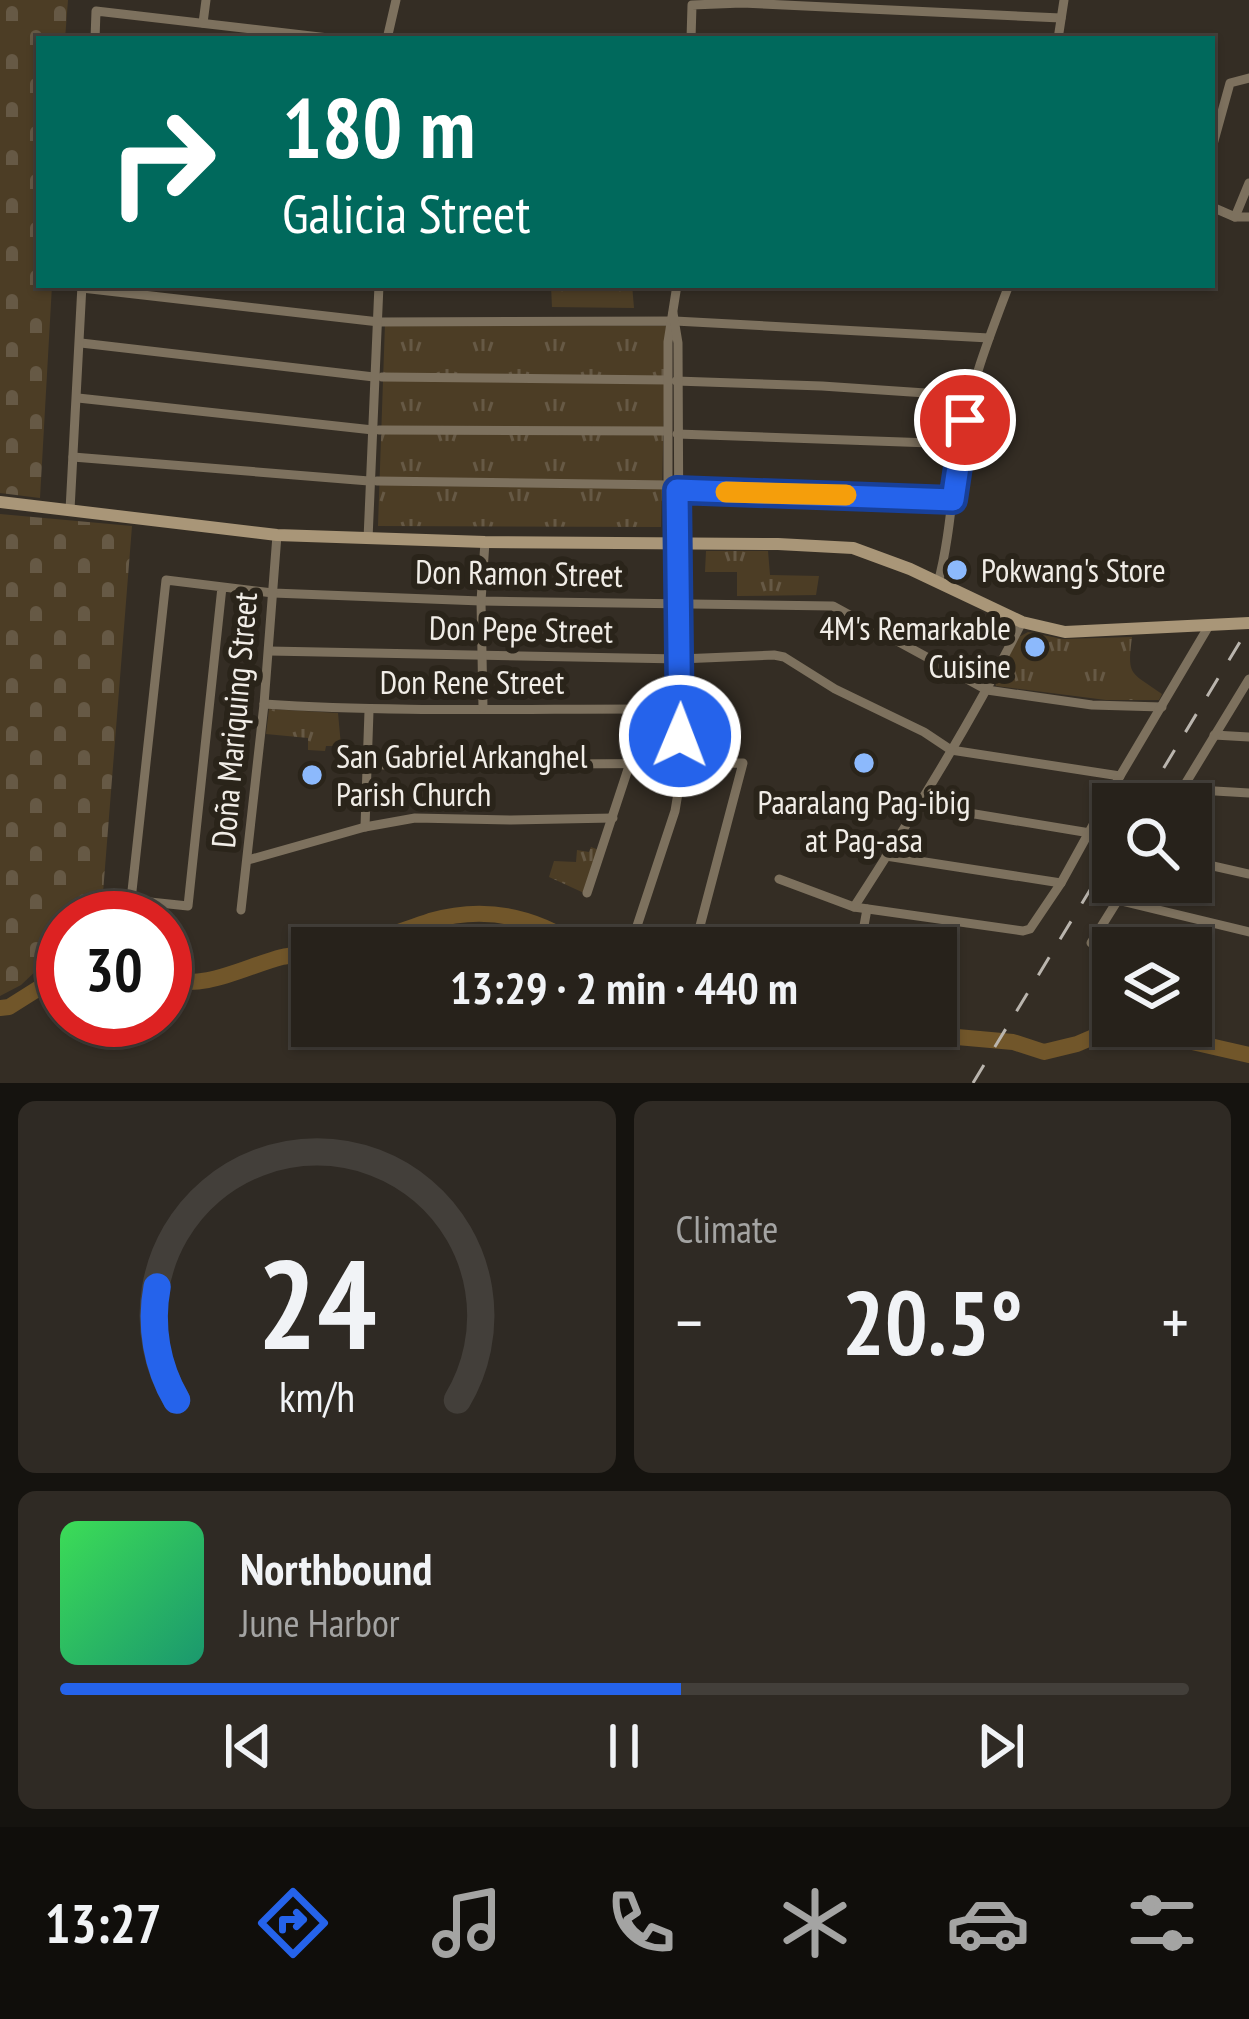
<!DOCTYPE html>
<meta charset="utf-8">
<style>
body{margin:0;font-family:"PT Sans Narrow",sans-serif;background:#2f2a24;color:#f1f3f6;height:100vh;display:flex;flex-direction:column;font-size:45px;white-space:nowrap}
*{box-sizing:border-box;margin:0}
p{font-size:39px;color:#a4a4a3}
.icon{flex:none;width:66px;height:66px;fill:none;stroke:currentColor;stroke-width:2;stroke-linecap:round;stroke-linejoin:round}
.map{position:relative;height:1083px;overflow:hidden}
.side{display:flex;flex-direction:column;gap:18px;padding:18px;background:#15130f;flex:1}
.side>*{flex:none}
.top-card{position:absolute;left:36px;top:36px;width:1179px;height:252px;border-radius:0px;box-shadow:0 3px 9px #0004,0 0 0 3px #433f3a;background:#00695c;color:#fff;overflow:hidden}
.tools{position:absolute;left:1092px;top:783px;display:grid;gap:24px}
.tools a{display:grid;place-items:center;width:120px;height:120px;border-radius:0px;background:#27221b;box-shadow:0 3px 9px #0004,0 0 0 3px #433f3a;font-size:60px}
.speed{position:absolute;left:36px;top:891px;display:flex;gap:24px;font-size:60px;font-weight:700;text-align:center}
.speed>*{display:grid;place-content:center;width:156px;height:156px;border-radius:50%;background:#27221b;box-shadow:0 3px 9px #0004,0 0 0 3px #433f3a;line-height:1}
.speed .limit{border:18px solid #d22;background:#fff;color:#111}
.pin{position:absolute;display:grid;place-items:center;width:102px;height:102px;color:#fff;margin:-51px;border:6px solid #fff;border-radius:50%;box-shadow:0 3px 12px #0007}
.me{position:absolute;width:132px;margin:-66px;rotate:1deg;stroke-linejoin:round;filter:drop-shadow(0 0 9px #0008)}
.turn{display:flex;align-items:center;gap:42px;height:252px;padding:0 48px;font-size:54px}
.turn .icon{width:156px;height:156px;stroke-width:2.5}
.turn b{display:block;font-size:84px;line-height:102px}
.big{font-size:90px;font-weight:700;line-height:1.1}
.side .widget{flex:1;display:flex;flex-direction:column;justify-content:center;gap:18px;min-width:0;padding:0 42px;border-radius:18px;background:#2f2a24}
.side .dial{align-items:center;gap:0}
.dial svg{height:312px;overflow:visible;fill:none;stroke:#433f3a;stroke-width:7;stroke-linecap:round;text-anchor:middle}
.dial text{fill:#f1f3f6;stroke:none}
.song{display:flex;align-items:center;gap:36px}
.cover{width:144px;height:144px;border-radius:18px;background:linear-gradient(135deg,hsl(130 70% 55%),hsl(160 70% 35%))}
.played{height:12px;border-radius:6px;background:linear-gradient(90deg,#2563eb 55%,#433f3a 55%)}
.keys{display:flex;justify-content:space-around;direction:ltr}
.heat{display:flex;justify-content:space-between;align-items:center;font-size:66px;direction:ltr}
.side .tiles{flex:1;display:grid;gap:18px;grid-template-columns:1fr 1fr}
.widget:last-child{grid-column:span 2}
.trip{position:absolute;left:291px;top:927px;width:666px;height:120px;border-radius:0px;background:#27221b;box-shadow:0 3px 9px #0004,0 0 0 3px #433f3a;font-weight:700;line-height:120px;text-align:center}
.tabs{display:flex;height:192px;justify-content:space-around;align-items:center;background:#100e0b;color:#a4a4a3}
.tabs .icon{width:84px;height:84px}
.tabs .on{color:#2563eb}
.tabs b{font-size:54px;color:#f1f3f6}
.map>svg:first-child{display:block}
</style>
<div class="map">
<svg width="1249" height="1083" viewBox="0 0 1249 1083">
<defs>
<pattern id="grass-tufts" width="24" height="20" patternUnits="userSpaceOnUse" patternTransform="scale(3)"><rect width="24" height="20" fill="#4c3d25"/><path d="M3 7l-1-3M5 7V3M7 7l1-3M15 17l-1-3M17 17v-4M19 17l1-3" fill="none" stroke="#665945"/></pattern>
<pattern id="cemetery-stones" width="16" height="16" patternUnits="userSpaceOnUse" patternTransform="scale(3)"><rect width="16" height="16" fill="#4c3d25"/><path d="M2 7V4a2 2 0 0 1 4 0v3zM10 15v-3a2 2 0 0 1 4 0v3z" fill="#665945"/></pattern>
</defs>
<rect width="100%" height="100%" fill="#342d24"/>
<g fill="url(#grass-tufts)">
<path d="M551,285H632L634,308L552,307Z"/>
<path d="M385,324L666,326L661,527L378,526Z"/>
<path d="M706,551H768L770,575L819,576L816,595L737,596V572H705Z"/>
<path d="M1028,632L1063,639L1132,637C1127,677 1130,671 1162,694L1159,700H1106L996,686L995,682L1019,637Z"/>
<path d="M269,709L338,713L341,746H326L325,751L308,750V738L266,734Z"/>
<path d="M591,847L599,850L584,893L549,877L554,861L576,862L577,850L589,852Z"/>
</g>
<g fill="url(#cemetery-stones)">
<path d="M0,0H68L65,39H39V285H52L40,498L0,493Z"/>
<path d="M0,514L132,526L101,918H63V945L21,985L0,996Z"/>
</g>
<g fill="none" stroke-linecap="round" stroke-linejoin="round">
<g stroke="#71562a" stroke-width="16">
<path d="M340,948C372,943 400,931 430,921C485,905 535,916 581,948"/>
<path d="M165,978C203,992 246,966 282,957C292,955 302,954 312,952"/>
<path d="M0,1008L9,1007L63,973"/>
<path d="M834,1026L1013,1042L1044,1052L1077,1044L1105,1032L1166,1036L1249,1055"/>
</g>
<g stroke="#7d715e" stroke-width="9">
<path d="M203,23L206,0"/>
<path d="M95,39L96,11L337,39"/>
<path d="M387,39L396,0"/>
<path d="M691,39L692,5L742,3L1061,18"/>
<path d="M1058,39L1064,0"/>
<path d="M1212,148L1230,83L1249,78"/>
<path d="M1212,207L1235,217H1249"/>
<path d="M1235,217L1249,183"/>
<path d="M82,288L379,322L675,321L989,338"/>
<path d="M81,343L374,377"/>
<path d="M382,377L668,380"/>
<path d="M676,381L822,386L970,396"/>
<path d="M78,398L373,430"/>
<path d="M379,430L667,431"/>
<path d="M677,434L959,444"/>
<path d="M73,457L369,481"/>
<path d="M377,481L669,485"/>
<path d="M678,491L953,499"/>
<path d="M70,510L82,285"/>
<path d="M368,539L379,285"/>
<path d="M671,541L668,515V342L677,285"/>
<path d="M938,583C950,538 952,491 959,445C969,390 989,337 1009,285"/>
<path d="M222,587L188,906L131,900L166,580L273,593L481,601L833,606L987,690L1092,705L1162,707"/>
<path d="M269,651L680,659L774,655L784,657L835,689L924,732L951,750L1120,776"/>
<path d="M264,704C402,713 541,708 680,709"/>
<path d="M483,708L481,601L485,542"/>
<path d="M1214,735L1249,737"/>
<path d="M367,765L743,763L700,926"/>
<path d="M1181,789L1249,793"/>
<path d="M1173,804L1249,679"/>
<path d="M920,805L1090,833"/>
<path d="M365,827L369,711"/>
<path d="M886,856L1061,883"/>
<path d="M248,860L365,827L415,818L511,820L613,818"/>
<path d="M1191,861L1249,874"/>
<path d="M779,879L854,907L1023,931L1030,929L1061,883L1120,776L1210,624"/>
<path d="M587,893L630,763"/>
<path d="M1117,900L1249,932"/>
<path d="M854,907C914,814 972,721 1022,622"/>
<path d="M241,910L264,704L277,535"/>
<path d="M637,926L675,811L680,781L678,343L673,313"/>
<path d="M1091,943L1129,882"/>
<path d="M784,945L793,948"/>
<path d="M860,948L867,909"/>
<path d="M936,977L955,979"/>
</g>
<path stroke="#a99678" stroke-width="12" d="M0,502L277,535L485,542L778,544L853,548L910,569L1022,622L1065,632L1249,623"/>
<g stroke="#bab5ae" stroke-width="3" stroke-dasharray="21 21" stroke-linecap="butt">
<path d="M1142,804L1249,627"/>
<path d="M973,1083L1113,852"/>
</g>
</g>
<g fill="none" stroke-linecap="round" stroke-linejoin="round">
<defs>
<path id="route" d="M680,736L677,490L953,500L965,420"/>
</defs>
<use href="#route" stroke="#184099" stroke-width="30"/>
<use href="#route" stroke="#2563eb" stroke-width="21"/>
<path stroke="#f59e0b" stroke-width="21" d="M726,492L846,495"/>
</g>
<g fill="#8cb9fc" stroke="#2a241a" stroke-width="4.5">
<circle cx="957" cy="570" r="12"/>
<circle cx="1035" cy="647" r="12"/>
<circle cx="864" cy="763" r="12"/>
<circle cx="312" cy="775" r="12"/>
</g>
<g text-anchor="middle" stroke-width="12" stroke-linejoin="round" paint-order="stroke">
<g font-size="33" fill="#f1ede7" stroke="#2a241a" text-anchor="start">
<text x="981" y="582">Pokwang's Store</text>
<text x="1011" y="640" text-anchor="end">4M's Remarkable<tspan x="1011" dy="38">Cuisine</tspan></text>
<text x="336" y="768">San Gabriel Arkanghel<tspan x="336" dy="38">Parish Church</tspan></text>
<text x="864" y="814" text-anchor="middle">Paaralang Pag-ibig<tspan x="864" dy="38">at Pag-asa</tspan></text>
</g>
<g font-size="33" fill="#f1ede7" stroke="#2a241a">
<text transform="translate(519 573) rotate(1)" y="12">Don Ramon Street</text>
<text transform="translate(521 629) rotate(1)" y="12">Don Pepe Street</text>
<text x="472" y="694">Don Rene Street</text>
<text transform="translate(234 720) rotate(-85)" y="12">Doña Mariquing Street</text>
</g>
</g>
</svg>
<div class="tools">
<a><svg class="icon" aria-label="search" viewBox="0 0 24 24"><circle cx="10" cy="10" r="6"/><path d="M15 15l6 6"/></svg></a>
<a><svg class="icon" aria-label="layers" viewBox="0 0 24 24"><path d="M12 4l9 5-9 5-9-5zM3 14l9 5 9-5"/></svg></a>
</div>
<div class="speed"><div class="limit">30</div></div>
<div class="pin" style="left:965px;top:420px;background:#d93025"><svg class="icon" aria-label="arrive" viewBox="0 0 24 24"><path d="M6 21V4h12l-3 4 3 4H6"/></svg></div>
<svg class="me" style="left:680px;top:736px" viewBox="-20 -20 40 40"><circle r="17" fill="#2563eb" stroke="#fff" stroke-width="3"/><path d="M0-11L8 9 0 5-8 9z" fill="#fff"/></svg>
<div class="trip">13:29 · 2 min · 440 m</div>
<div class="top-card">
<div class="turn"><svg class="icon" aria-label="right" viewBox="0 0 24 24"><path d="M7 20v-9h11M14 6l5 5-5 5"/></svg><div><b>180 m</b>Galicia Street</div></div>
</div>
</div>
<section class="side">
<div class="tiles">
<div class="widget dial"><svg viewBox="0 0 100 80">
<path d="M14 69A42 42 0 1 1 86 69"/>
<path d="M14 69A42 42 0 0 1 9 40" stroke="#2563eb"/>
<text x="50" y="56" font-size="32" font-weight="700">24</text>
<text x="50" y="72" font-size="11">km/h</text>
</svg></div>
<div class="widget"><p>Climate</p>
<div class="heat"><a>−</a><b class="big">20.5°</b><a>+</a></div>
</div>
<div class="widget">
<div class="song"><i class="cover"></i><div><b>Northbound</b><p>June Harbor</p></div></div>
<div class="played"></div>
<div class="keys"><svg class="icon" aria-label="previous" viewBox="0 0 24 24"><path d="M18 5L8 12l10 7zM5 5v14"/></svg><svg class="icon" aria-label="pause" viewBox="0 0 24 24"><path d="M8 5v14M16 5v14"/></svg><svg class="icon" aria-label="next" viewBox="0 0 24 24"><path d="M6 5l10 7-10 7zM19 5v14"/></svg></div>
</div>
</div>
</section>
<nav class="tabs">
<b>13:27</b>
<svg class="icon on" aria-label="directions" viewBox="0 0 24 24"><path d="M12 3l9 9-9 9-9-9zM9 14v-3h6M13 9l2 2-2 2"/></svg>
<svg class="icon" aria-label="music" viewBox="0 0 24 24"><path d="M9 18V5l10-2v13"/><circle cx="6" cy="18" r="3"/><circle cx="16" cy="16" r="3"/></svg>
<svg class="icon" aria-label="phone" viewBox="0 0 24 24"><path d="M5 4h4l2 5-3 2q2 4 5 5l2-3 5 2v4C11 20 4 13 5 4z"/></svg>
<svg class="icon" aria-label="climate" viewBox="0 0 24 24"><path d="M12 3v18M4 7l16 10M4 17L20 7"/></svg>
<svg class="icon" aria-label="car" viewBox="0 0 24 24"><path d="M5 17H2v-5l4-1 3-4h7l3 4 3 1v5h-3M9 17h6M6 11h13"/><circle cx="7" cy="17" r="2"/><circle cx="17" cy="17" r="2"/></svg>
<svg class="icon" aria-label="filters" viewBox="0 0 24 24"><path d="M4 7h16M4 17h16"/><circle cx="9" cy="7" r="2"/><circle cx="15" cy="17" r="2"/></svg>
</nav>
